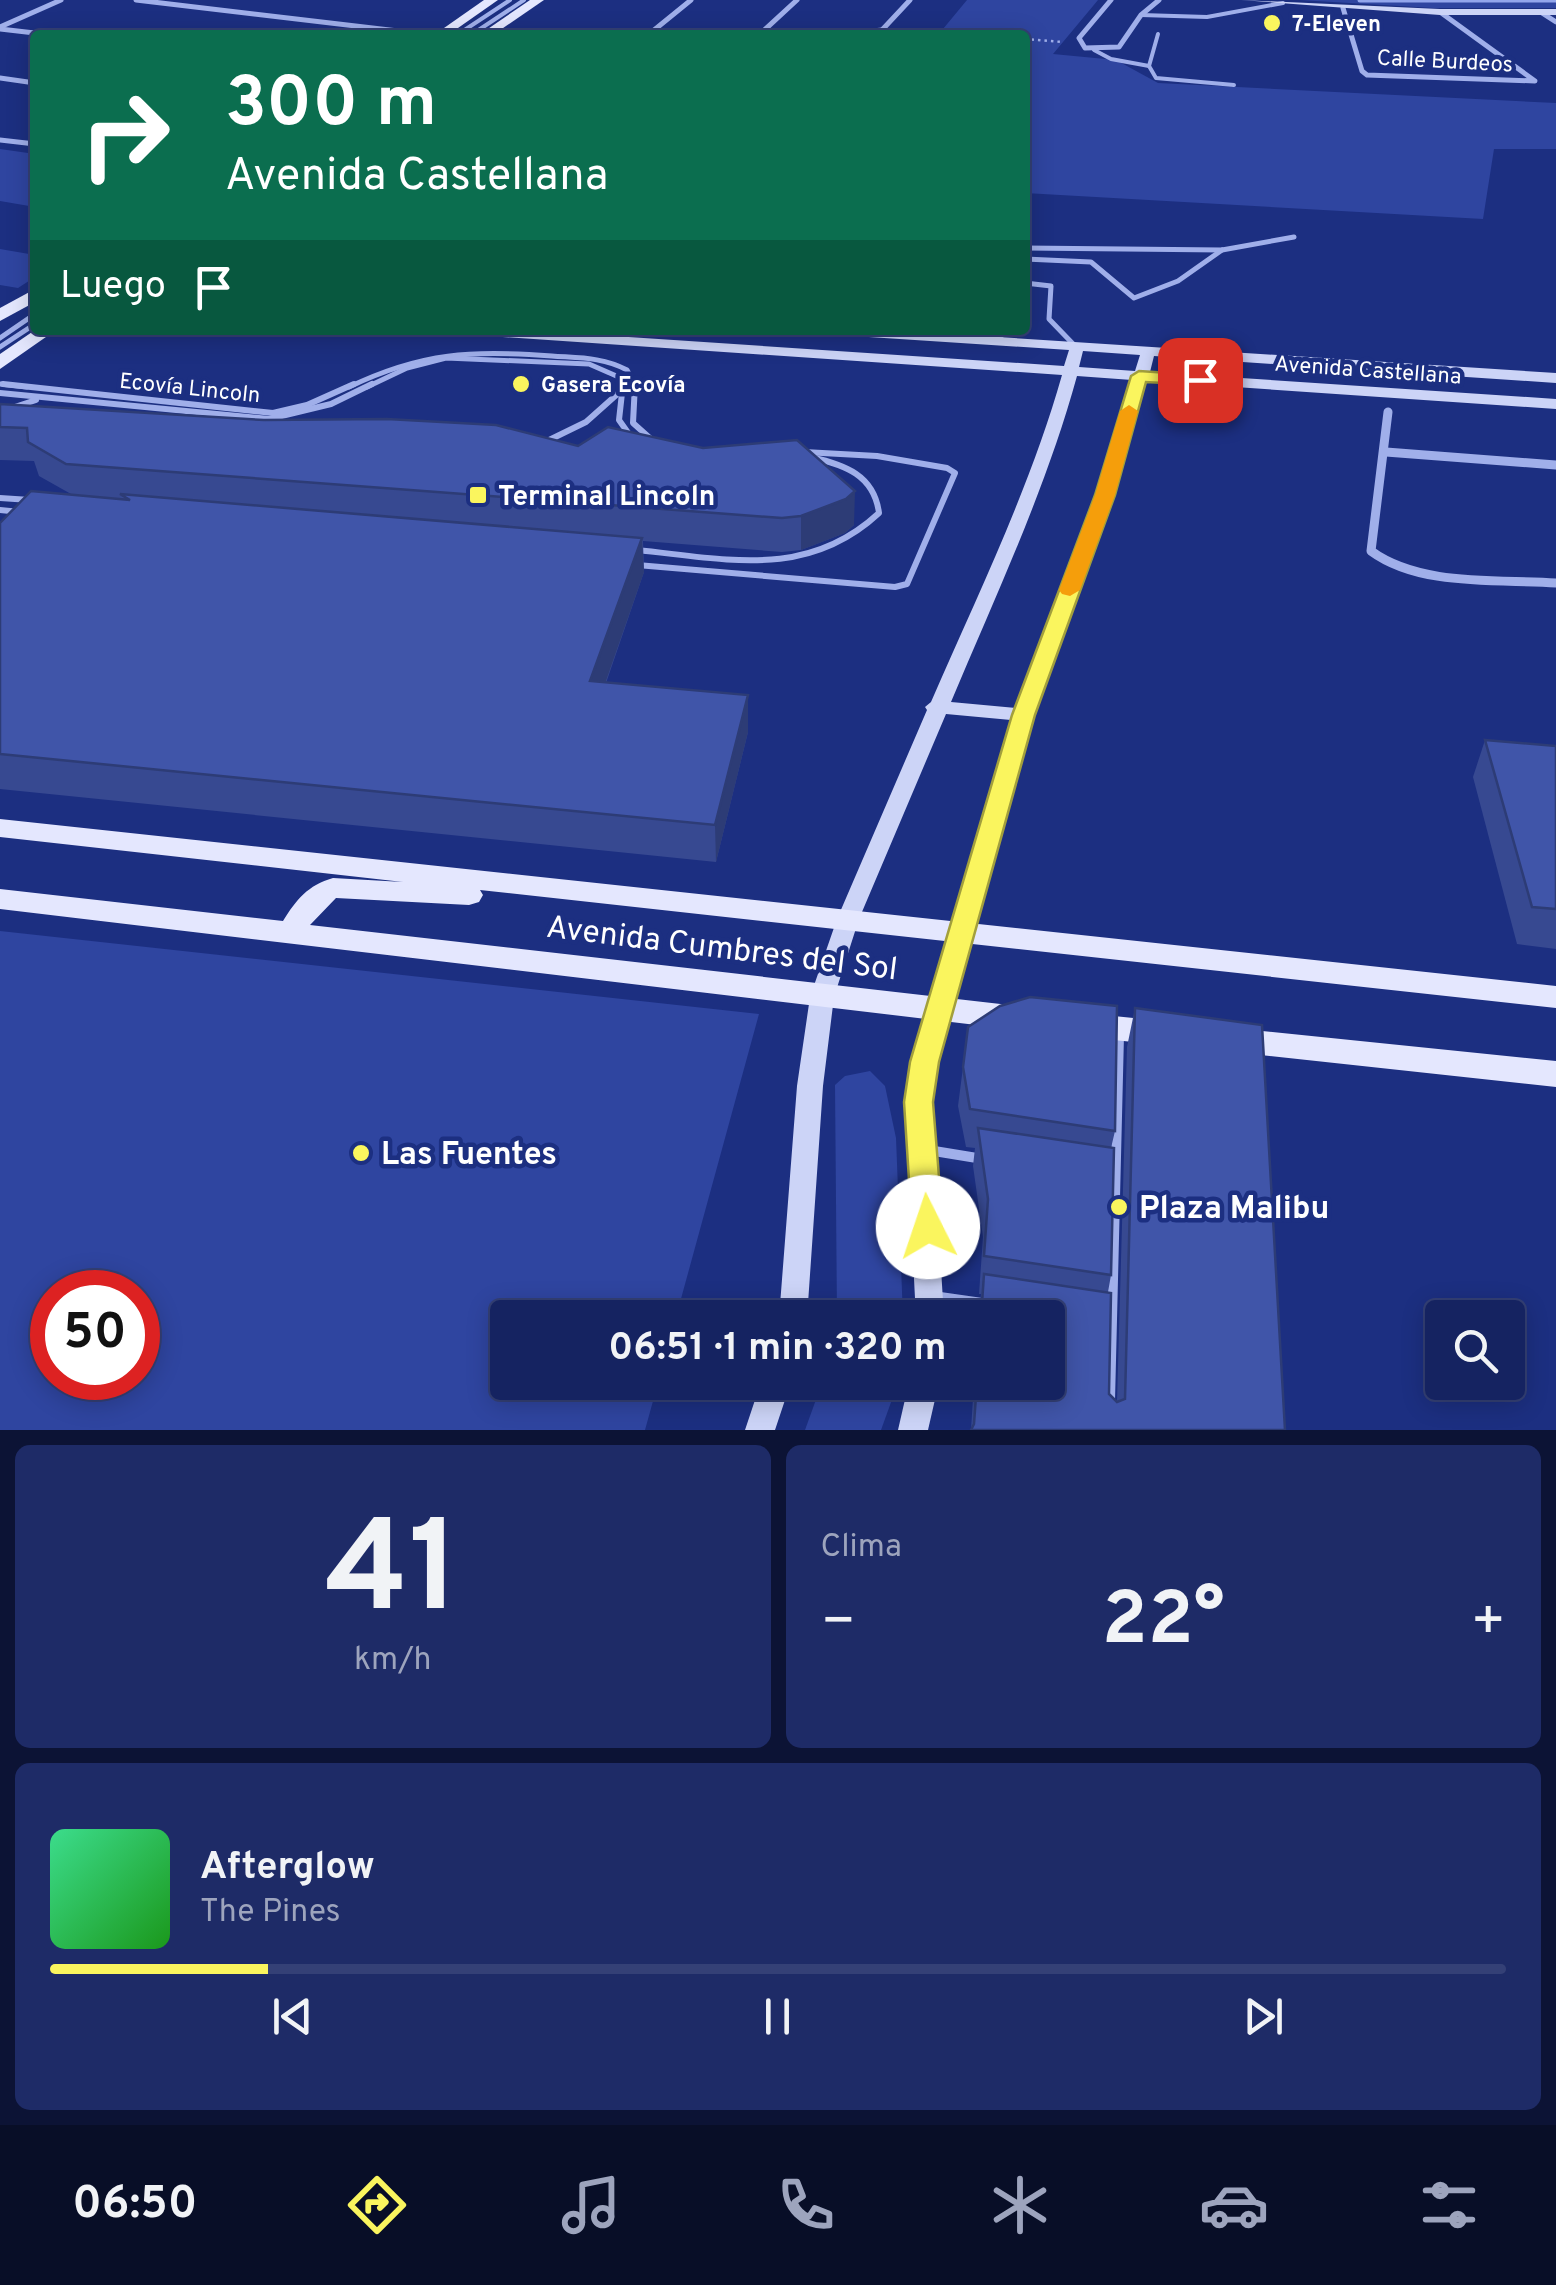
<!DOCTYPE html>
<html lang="es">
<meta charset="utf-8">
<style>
body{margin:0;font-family:Overpass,sans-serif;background:#1e2b67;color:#f1f3f6;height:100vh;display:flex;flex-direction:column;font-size:38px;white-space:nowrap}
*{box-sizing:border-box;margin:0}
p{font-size:32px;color:#9da4bd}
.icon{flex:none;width:55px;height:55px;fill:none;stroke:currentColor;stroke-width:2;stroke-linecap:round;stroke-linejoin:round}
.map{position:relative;height:1430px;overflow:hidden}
.panel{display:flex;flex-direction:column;gap:15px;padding:15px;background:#0c1335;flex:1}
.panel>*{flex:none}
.top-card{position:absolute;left:30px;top:30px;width:1000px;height:305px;border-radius:10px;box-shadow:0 5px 25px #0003,0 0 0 2px #344076;background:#0b6e4f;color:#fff;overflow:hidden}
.fabs{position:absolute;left:1425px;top:1300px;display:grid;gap:20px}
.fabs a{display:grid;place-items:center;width:100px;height:100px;border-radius:10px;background:#152361;box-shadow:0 5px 25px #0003,0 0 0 2px #344076;font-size:50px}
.speed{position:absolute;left:30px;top:1270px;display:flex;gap:20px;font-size:50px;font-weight:700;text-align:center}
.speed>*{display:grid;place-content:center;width:130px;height:130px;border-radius:50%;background:#152361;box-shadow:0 5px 25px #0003,0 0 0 2px #344076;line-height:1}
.speed .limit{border:15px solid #d22;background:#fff;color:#111}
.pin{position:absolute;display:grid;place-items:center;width:85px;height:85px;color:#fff;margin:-42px;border-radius:20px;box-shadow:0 5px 15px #0006}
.me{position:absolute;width:110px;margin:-55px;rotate:356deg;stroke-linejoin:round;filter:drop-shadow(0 0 8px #0008)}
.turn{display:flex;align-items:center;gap:35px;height:210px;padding:0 30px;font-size:45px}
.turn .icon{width:130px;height:130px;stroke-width:2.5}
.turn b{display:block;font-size:70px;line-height:85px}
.then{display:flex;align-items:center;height:95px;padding:0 30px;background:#0003;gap:20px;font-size:38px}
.big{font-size:75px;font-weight:700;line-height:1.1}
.panel .card{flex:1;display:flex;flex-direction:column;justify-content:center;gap:15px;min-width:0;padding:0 35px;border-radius:15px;background:#1e2b67}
.panel .dial{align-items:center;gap:0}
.dial b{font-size:130px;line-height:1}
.song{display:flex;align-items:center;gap:30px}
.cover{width:120px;height:120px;border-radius:15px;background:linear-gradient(135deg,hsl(150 70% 55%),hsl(120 70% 35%))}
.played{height:10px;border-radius:5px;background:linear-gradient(90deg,#faf55e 15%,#344076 15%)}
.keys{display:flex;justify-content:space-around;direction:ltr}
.heat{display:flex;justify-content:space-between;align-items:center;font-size:55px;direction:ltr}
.panel .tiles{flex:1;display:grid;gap:15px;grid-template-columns:1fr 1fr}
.card:last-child{grid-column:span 2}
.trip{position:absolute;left:490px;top:1300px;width:575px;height:100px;border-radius:10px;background:#152361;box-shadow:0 5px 25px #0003,0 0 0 2px #344076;font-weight:700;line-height:100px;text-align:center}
.menu{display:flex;height:160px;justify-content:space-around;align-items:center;background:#080e27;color:#9da4bd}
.menu .icon{width:70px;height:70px}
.menu .selected{color:#faf55e}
.menu b{font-size:45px;color:#f1f3f6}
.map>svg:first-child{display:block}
</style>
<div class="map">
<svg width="1556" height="1430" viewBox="0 0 1556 1430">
<rect width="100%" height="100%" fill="#1c2f81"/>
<g fill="#2f45a0" fill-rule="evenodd">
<path d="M967,0H1098L1053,54L1116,60L1158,83L1556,103V149H1494L1483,219L1025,193V35H938Z"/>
<path d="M1299,0H1556V8H1433Z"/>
<path d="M0,149L35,154V207L0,201Z"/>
<path d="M0,249L35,255V277L18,288L0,285Z"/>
<path d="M0,931L759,1014L676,1317L508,1318V1382L658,1383L645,1430H0ZM52,1292H138V1378H52Z"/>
<path d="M870,1071L885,1086L896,1138L903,1317H837L835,1085L845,1076Z"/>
<path d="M822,1383H898L881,1430H805Z"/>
</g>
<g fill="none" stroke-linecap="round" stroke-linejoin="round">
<path stroke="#93a6ec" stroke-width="5" d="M1360,0H1556"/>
<g stroke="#a0afea" stroke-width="2.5" stroke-dasharray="2.5 4" stroke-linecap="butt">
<path d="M931,34L953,35"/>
<path d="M1025,39L1062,42"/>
</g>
<g stroke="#a0afea" stroke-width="4">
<path d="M1141,15L1207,17L1283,3"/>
<path d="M1158,34L1149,66L1156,78L1234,85"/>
<path d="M457,35L510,0"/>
<path d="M471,35L524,0"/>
<path d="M1094,50L1111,59L1149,66"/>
</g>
<g stroke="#a0afea" stroke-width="5">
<path d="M1025,248L1222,250L1294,237"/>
<path d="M1025,259L1091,262L1134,298L1178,281L1222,250"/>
<path d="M1025,283L1051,286L1049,319L1077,348"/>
<path d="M990,330L1006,343"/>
<path d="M0,338L35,314"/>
<path d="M0,347L35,324"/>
<path d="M0,384L27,387"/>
<path d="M349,387C422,352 472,350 552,356C578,358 603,357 627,370L636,387"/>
<path d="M367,387L407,368L446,358L589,364L621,378L624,387"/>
</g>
<g stroke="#a0afea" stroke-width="6">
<path d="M3,384L273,413L307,405L354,384"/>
<path d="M623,384L619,420L631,437"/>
<path d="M635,384L633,423L652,440"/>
<path d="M0,393L269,419L331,404L372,384"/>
<path d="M0,412L36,400"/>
<path d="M545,442L586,422L623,389"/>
<path d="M0,498L30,500"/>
<path d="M0,510L20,512"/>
<path d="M637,550C726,559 807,580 879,513C874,475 845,465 811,457"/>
<path d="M637,565L895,587L907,584L955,473L947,468L877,456L804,452"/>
</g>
<g stroke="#a0afea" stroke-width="10">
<path d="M928,1150L983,1159"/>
<path d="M933,1296L989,1304"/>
<path d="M1110,1401L1119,1035"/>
</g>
<g stroke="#a0afea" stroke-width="5">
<path d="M136,0L432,35"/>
<path d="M1111,0L1079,38L1085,48L1119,47L1141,15L1159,0"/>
<path d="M1343,8L1362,71L1367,75L1535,81L1440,12"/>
<path d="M1542,13L1556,22"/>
<path d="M0,27L61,0"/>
<path d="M0,29L52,35"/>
<path d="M882,30L910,0"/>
<path d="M648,35L691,0"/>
<path d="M759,35L797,0"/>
<path d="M836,35L882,30L917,33"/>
<path d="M0,78L35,83"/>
<path d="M0,140L35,144"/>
</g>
<g stroke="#a0afea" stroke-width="9">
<path d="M1388,412L1371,551C1420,587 1498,579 1556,583"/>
<path d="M1386,452L1556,465"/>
</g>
<g fill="#ccd4f7" fill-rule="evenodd">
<path d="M1241,0L1440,9H1556V15H1440Z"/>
<path d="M452,330H523L1064,366L1069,350L823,334L816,330H889L1556,373V383L1154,356L1150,372L1556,399V409L1147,381L1113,495L1033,715L937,1062L931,1101L944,1318H916L905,1101L911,1062L1011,720L946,714L859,919L834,997L823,1086L807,1318H779L797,1086L810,997L837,919L927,710L925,707L931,702C978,594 1030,488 1062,375L459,334ZM1083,351L1140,355L1135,371L1079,367ZM1077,376L1132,380L1097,495L1016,708L951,702C996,595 1046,489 1077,376Z"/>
<path d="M761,1382H791L775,1430H745Z"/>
<path d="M909,1382H939L928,1430H898Z"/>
</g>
<g fill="#e4e7fe" fill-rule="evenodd">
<path d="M484,0H498L448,35H434Z"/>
<path d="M530,0H544L493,35H479Z"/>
<path d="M35,289V302L0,321V308Z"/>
<path d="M35,330H56L0,369V354Z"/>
<path d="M0,819L1556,986V1008L480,890L483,895L479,902L469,905L336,898L310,925L1019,1006L1030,1010L1034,1018L1030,1026L1019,1030L0,909V889L283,921C296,900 308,885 333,878L403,882L0,837Z"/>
<path d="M1084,1013L1163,1021L1174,1025L1178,1033L1174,1041L1163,1045L1084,1037L1073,1033L1069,1025L1073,1017Z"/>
<path d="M1233,1028L1556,1061V1087L1233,1052L1222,1049L1218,1040L1222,1031Z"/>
</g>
</g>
<g fill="#374991">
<path d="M0,404L578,446L854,525L845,533L801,550L782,552L643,541L644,572L606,683L748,732L716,862L0,789V523L71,494L39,476L34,461L0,460Z"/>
<path d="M1485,740L1556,746V949L1517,944L1473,777Z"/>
<path d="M1135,1008L1285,1430H971L974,1382H1048V1318H978L981,1294H979L983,1237L973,1166L975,1148L966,1147L958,1106L963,1067L1115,1131L1111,1148V1275L1108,1292L1109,1394L1117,1402L1127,1047Z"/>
</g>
<g fill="#2d3c76">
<path d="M855,491L854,525L845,533L801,550V516Z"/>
<path d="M642,538L644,572L593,718L590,681Z"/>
<path d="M748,695V732L716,862L715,825Z"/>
</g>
<g fill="#4055a9" stroke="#2d3c76" stroke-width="2.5">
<path d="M0,404L264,420L387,419L496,425L578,446L608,427L703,448L797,440L855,491L846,499L801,516L782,518L66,464L28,442L27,428L0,427Z"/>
<path d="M31,491L130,500L120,494L642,538L590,681L748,695L715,825L0,754V523Z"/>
<path d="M1485,740L1556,746V909L1532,907Z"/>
<path d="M1030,997L1117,1006L1115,1131L970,1109L963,1067L968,1027L1000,1006Z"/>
<path d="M1135,1008L1262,1025L1285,1430H971L974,1424L977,1382H1048V1318H981L984,1274L1111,1293L1109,1394L1117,1402L1125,1399Z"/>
<path d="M978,1128L1114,1148L1111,1275L984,1256L988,1199Z"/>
</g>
<path fill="#faf55e" stroke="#a29f3d" stroke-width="2.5" d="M1139,371L1200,375L1208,380L1200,385L1146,382L1115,495L1035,715L939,1062L933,1102L943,1227L939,1237L928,1241L916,1237L912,1227L904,1102L910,1062L1012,715L1095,495L1131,376Z"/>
<path fill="#f59e0b" d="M1129,405L1138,411L1115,495L1080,590L1070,596L1062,594L1059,590L1095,495L1120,411Z"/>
<g fill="#faf55e" stroke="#1c2f81" stroke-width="4">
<circle cx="1272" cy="23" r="10"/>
<circle cx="521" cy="384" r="10"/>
<rect x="468" y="485" width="20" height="20" rx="5"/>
<circle cx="361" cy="1153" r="10"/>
<circle cx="1119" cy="1207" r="10"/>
</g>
<g text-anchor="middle" stroke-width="9" stroke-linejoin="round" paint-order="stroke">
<g font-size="22" font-weight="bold" fill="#fff" stroke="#1c2f81" text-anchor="start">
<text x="1292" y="31">7-Eleven</text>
<text x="541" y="392">Gasera Ecovía</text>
</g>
<g font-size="22" fill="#fff" stroke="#1c2f81">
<text transform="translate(1445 60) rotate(3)" y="8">Calle Burdeos</text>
<text transform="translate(1368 369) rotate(4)" y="8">Avenida Castellana</text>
<text transform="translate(190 387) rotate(6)" y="8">Ecovía Lincoln</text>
</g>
<g font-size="28" font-weight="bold" fill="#fff" stroke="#1c2f81" text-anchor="start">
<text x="498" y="505">Terminal Lincoln</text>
</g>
<g font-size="32" fill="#fff" stroke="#1c2f81">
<text transform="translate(722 947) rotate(7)" y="11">Avenida Cumbres del Sol</text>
</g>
<g font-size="32" font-weight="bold" fill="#fff" stroke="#1c2f81" text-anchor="start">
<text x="381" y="1164">Las Fuentes</text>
<text x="1139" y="1218">Plaza Malibu</text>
</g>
</g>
</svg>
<div class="fabs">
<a><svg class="icon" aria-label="search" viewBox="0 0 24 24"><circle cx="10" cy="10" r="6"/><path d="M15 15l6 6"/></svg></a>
</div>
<div class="speed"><div class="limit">50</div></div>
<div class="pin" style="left:1200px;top:380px;background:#d93025"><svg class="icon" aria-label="arrive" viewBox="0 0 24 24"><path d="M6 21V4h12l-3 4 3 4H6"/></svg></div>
<svg class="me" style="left:928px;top:1227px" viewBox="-20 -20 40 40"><circle r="19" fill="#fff"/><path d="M0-13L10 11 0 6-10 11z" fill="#faf55e"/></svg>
<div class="trip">06:51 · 1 min · 320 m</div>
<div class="top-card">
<div class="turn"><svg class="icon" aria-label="right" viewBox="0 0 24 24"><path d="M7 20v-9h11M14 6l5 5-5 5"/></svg><div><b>300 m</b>Avenida Castellana</div></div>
<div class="then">Luego<svg class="icon" aria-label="arrive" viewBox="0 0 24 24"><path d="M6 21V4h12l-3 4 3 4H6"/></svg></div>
</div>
</div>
<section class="panel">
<div class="tiles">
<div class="card dial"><b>41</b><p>km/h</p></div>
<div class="card"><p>Clima</p>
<div class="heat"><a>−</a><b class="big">22°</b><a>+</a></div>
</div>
<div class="card">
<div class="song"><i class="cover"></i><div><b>Afterglow</b><p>The Pines</p></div></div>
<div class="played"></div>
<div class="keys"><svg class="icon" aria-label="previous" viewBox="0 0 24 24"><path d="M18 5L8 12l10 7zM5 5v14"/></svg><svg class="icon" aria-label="pause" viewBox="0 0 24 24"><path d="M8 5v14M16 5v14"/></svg><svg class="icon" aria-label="next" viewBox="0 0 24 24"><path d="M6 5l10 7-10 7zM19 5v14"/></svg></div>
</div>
</div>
</section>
<nav class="menu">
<b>06:50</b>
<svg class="icon selected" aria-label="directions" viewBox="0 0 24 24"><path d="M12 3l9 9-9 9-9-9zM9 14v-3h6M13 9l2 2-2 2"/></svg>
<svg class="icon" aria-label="music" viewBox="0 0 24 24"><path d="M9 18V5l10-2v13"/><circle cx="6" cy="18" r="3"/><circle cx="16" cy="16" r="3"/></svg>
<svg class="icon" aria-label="phone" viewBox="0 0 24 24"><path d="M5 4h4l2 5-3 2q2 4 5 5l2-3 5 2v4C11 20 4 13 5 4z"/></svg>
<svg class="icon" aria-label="climate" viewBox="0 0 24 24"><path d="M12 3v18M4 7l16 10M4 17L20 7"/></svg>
<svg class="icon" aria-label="car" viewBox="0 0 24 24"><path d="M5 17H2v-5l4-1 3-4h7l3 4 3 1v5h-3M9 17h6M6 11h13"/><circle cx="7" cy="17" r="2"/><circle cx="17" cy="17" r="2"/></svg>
<svg class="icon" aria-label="filters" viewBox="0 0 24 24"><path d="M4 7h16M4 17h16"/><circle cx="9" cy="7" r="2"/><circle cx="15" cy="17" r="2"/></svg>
</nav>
